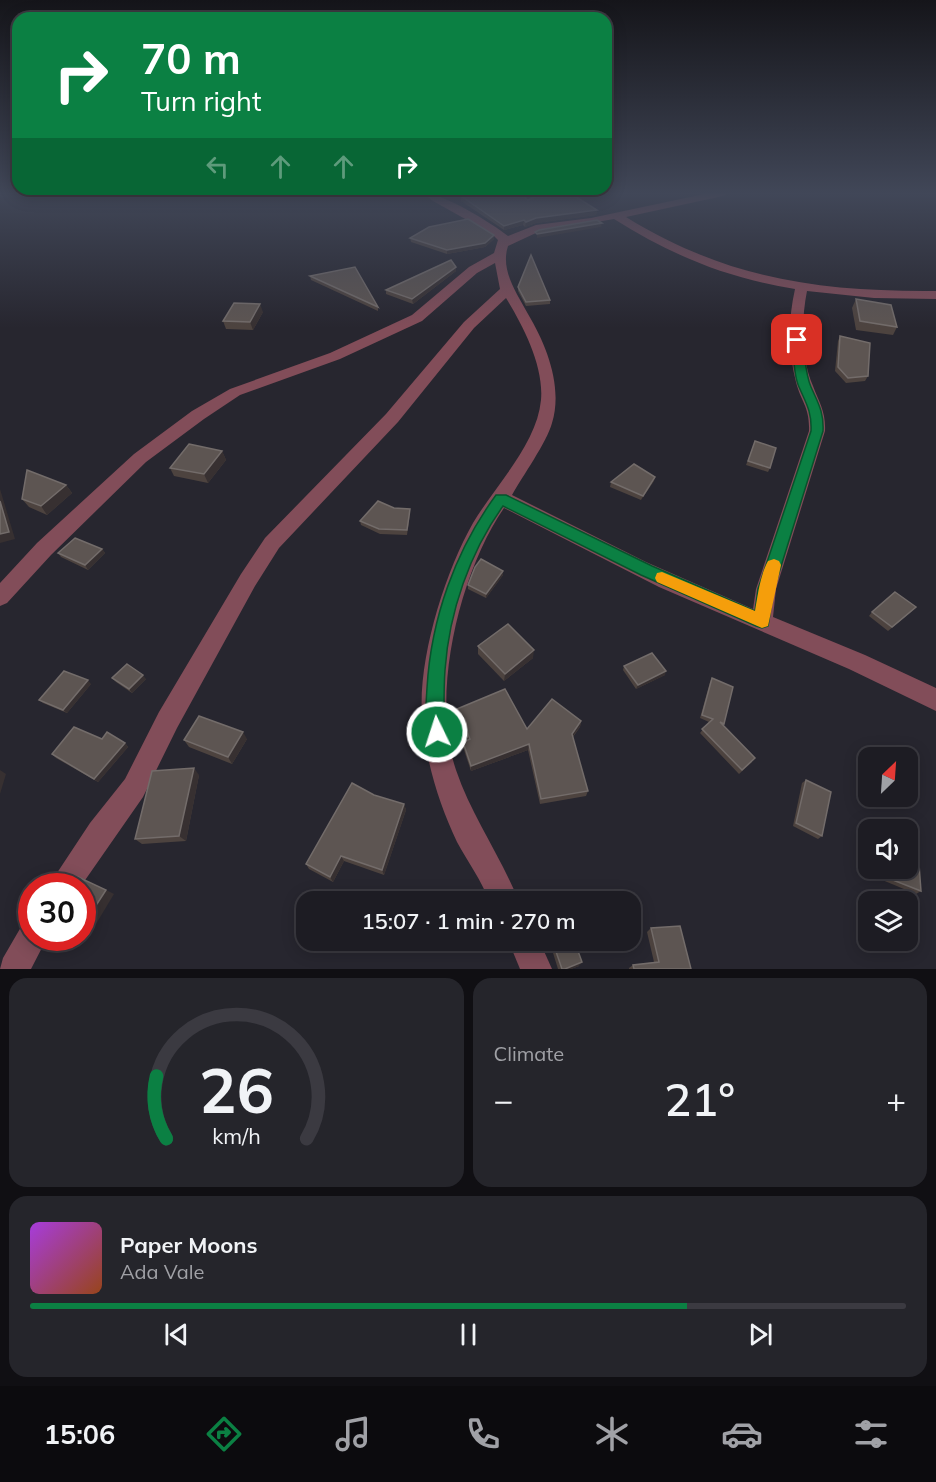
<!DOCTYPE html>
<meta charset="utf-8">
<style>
body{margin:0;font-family:Mulish,sans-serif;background:#25252b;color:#f1f3f6;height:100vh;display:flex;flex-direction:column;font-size:22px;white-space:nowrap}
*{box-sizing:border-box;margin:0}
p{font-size:20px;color:#a0a1a6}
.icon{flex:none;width:33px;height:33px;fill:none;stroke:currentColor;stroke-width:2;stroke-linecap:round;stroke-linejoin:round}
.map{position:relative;height:969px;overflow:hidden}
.side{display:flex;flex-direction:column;gap:9px;padding:9px;background:#100f13;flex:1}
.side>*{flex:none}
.banner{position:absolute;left:12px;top:12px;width:600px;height:183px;border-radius:18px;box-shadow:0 3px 15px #0003,0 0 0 2px #3b3a41;background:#0b8043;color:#fff;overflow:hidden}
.needle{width:39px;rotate:25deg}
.controls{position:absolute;left:858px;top:747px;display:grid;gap:12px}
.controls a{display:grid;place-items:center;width:60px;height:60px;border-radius:12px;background:#1d1c23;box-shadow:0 3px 15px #0003,0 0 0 2px #3b3a41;font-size:30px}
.speed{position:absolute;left:18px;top:873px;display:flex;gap:12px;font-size:30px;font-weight:700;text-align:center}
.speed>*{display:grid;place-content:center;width:78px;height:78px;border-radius:50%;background:#1d1c23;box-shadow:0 3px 15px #0003,0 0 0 2px #3b3a41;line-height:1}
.speed .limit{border:9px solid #d22;background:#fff;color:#111}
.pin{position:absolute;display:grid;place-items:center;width:51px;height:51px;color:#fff;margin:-26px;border-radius:12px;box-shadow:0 3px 9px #0006}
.me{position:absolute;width:66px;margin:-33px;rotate:356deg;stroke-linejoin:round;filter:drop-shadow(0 0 4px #0008)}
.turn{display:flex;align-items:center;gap:21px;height:126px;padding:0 30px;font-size:27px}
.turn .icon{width:78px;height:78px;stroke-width:2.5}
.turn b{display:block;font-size:42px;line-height:51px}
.lanes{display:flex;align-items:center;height:57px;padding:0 30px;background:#0003;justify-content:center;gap:30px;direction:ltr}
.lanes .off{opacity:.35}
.big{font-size:45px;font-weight:600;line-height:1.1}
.side .card{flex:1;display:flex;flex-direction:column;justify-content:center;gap:9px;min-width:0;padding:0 21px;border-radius:18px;background:#25252b}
.side .dial{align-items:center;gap:0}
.dial svg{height:156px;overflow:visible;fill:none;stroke:#3b3a41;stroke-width:7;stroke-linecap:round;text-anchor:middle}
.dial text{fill:#f1f3f6;stroke:none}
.song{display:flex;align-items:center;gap:18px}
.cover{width:72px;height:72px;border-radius:9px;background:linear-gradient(135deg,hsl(280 70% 55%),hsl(20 70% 35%))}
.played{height:6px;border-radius:3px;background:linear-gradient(90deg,#0b8043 75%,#3b3a41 75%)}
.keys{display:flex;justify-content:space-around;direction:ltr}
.heat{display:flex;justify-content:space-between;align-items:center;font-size:33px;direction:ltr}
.side .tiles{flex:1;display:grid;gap:9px;grid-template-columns:1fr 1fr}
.card:last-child{grid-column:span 2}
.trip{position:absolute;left:296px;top:891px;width:345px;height:60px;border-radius:18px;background:#1d1c23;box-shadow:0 3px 15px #0003,0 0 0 2px #3b3a41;font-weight:600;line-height:60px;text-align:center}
.tabs{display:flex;height:96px;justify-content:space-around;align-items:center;background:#0c0b0e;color:#a0a1a6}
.tabs .icon{width:42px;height:42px}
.tabs .on{color:#0b8043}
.tabs b{font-size:27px;color:#f1f3f6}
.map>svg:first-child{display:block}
</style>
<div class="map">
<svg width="936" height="969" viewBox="0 0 936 969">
<rect width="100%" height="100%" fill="#27262f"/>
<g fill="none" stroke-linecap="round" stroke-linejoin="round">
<g fill="#824d59" fill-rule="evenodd">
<path d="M423,193C441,192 492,223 508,236L536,225L591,218L709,193H728L723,196L626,217C727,279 819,292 936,291V299L874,298L807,291C801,321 801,358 813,386C819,402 826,412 825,431L776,589L773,617L865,655L936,688V711L849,669L659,587L504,508C460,572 430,694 456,770C472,817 501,856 519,902H490C481,880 468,862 457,842C438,802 425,758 422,715C418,658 445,572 473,523C495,486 537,444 541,400C544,366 523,326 506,298L474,328L398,422L279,548L255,586L177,728L143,797L81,886H51L55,876L90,823L125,779L159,712L241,574L265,538L386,414L464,322L500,289L495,263L477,273L422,321L340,359L240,395L204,419L146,462L51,555L7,603L0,606V583L37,543L134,454L192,411L230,389L330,353L412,315L469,267L494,253L498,240L492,234L433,201ZM614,219C673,256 727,278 795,289C788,320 788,352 796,382C801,402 810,407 809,431L756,589L753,609L646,562L512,495C522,477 547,442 552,423C563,387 547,346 528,314C517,294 500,270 508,246L538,232Z"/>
<path d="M32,923V938H47L31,969H0L3,958L21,927Z"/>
<path d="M508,940H539L552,969H520Z"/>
</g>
</g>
<g fill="#4d433f">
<path d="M461,196H517L528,200L597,210L596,215L536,223L525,227L523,225L504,230L461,201Z"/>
<path d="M494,235V239L485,247L447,254L411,242L410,238Z"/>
<path d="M456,267V271L413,304L386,294V290Z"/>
<path d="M310,276L378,307V311L311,280Z"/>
<path d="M518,287L550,300V304L526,306L518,291Z"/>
<path d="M856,299L897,327L893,335L856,330L852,308Z"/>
<path d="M263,312L253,330L226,329L223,321Z"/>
<path d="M840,336L868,376L865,381L846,383L835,371L838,341Z"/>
<path d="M755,441L770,468L768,472L746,465Z"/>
<path d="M222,451L226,460L208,483L174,476L170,468Z"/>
<path d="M654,481L641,500L610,487L611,482Z"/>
<path d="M66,485L72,493L47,515L29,507L22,499Z"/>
<path d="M394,508L410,509V513L407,535L380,534L361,525L360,521Z"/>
<path d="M102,549L105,553L88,570L61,557L58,553Z"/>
<path d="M503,571V575L486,598L468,589V585Z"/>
<path d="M912,611L888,631L869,616L872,612Z"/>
<path d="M478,646L533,658L504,681L478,654Z"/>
<path d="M624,666L665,675L636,689L623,670Z"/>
<path d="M112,678L146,679L132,693L116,682Z"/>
<path d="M712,678L724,724L723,725L752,762L739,774L700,733L709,722L700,718L710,682Z"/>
<path d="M91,684L67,713L43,703L39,700Z"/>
<path d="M457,709L527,729L581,721L580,727L573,737L588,791L586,796L540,804L528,750L471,771L463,747V742L468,740L457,715Z"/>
<path d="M102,739L125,743L128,747L98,782L56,758L52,754Z"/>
<path d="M247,739L232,764L189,747L184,740Z"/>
<path d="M199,775L186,841L142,844L135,839Z"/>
<path d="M806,780L822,836L818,839L793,826L802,783Z"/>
<path d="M404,804L406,810L384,875L344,861L333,882L309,869L306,864Z"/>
<path d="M875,868H908L921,891L916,894L875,877Z"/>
<path d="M651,928L691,969H629V968L633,965L654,962L647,932Z"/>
<path d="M549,940H579L575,942L579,966L571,969H558Z"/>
</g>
<g fill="#373031">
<path d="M597,210L596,215L536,223L525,227L526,222L536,218Z"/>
<path d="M524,220L523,225L504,230V226Z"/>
<path d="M602,223L601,227L537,238V234Z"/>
<path d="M494,235V239L485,247L447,254V250Z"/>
<path d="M456,267V271L413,304L412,299Z"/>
<path d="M260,304L263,312L253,330L250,322Z"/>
<path d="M222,451L226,460L208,483L204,474Z"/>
<path d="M655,477L654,481L641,500L643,496Z"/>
<path d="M66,485L72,493L47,515L41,506Z"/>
<path d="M0,489L15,539L0,543Z"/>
<path d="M410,509V513L407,535V530Z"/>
<path d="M102,549L105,553L88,570L85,565Z"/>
<path d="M503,571V575L486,598V594Z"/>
<path d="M534,650L533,658L504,681L505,674Z"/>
<path d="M666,671L665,675L636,689L638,685Z"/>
<path d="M143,675L146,679L132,693L129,689Z"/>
<path d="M88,680L91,684L67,713L63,710Z"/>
<path d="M581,721L580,727L570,740L572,734Z"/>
<path d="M243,732L247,739L232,764L228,757Z"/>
<path d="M125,743L128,747L98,782L94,779Z"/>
<path d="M529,744L528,750L471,771V766Z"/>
<path d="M194,768L199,775L186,841L179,836Z"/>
<path d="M0,770L6,774L0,794Z"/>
<path d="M404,804L406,810L384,875L382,870Z"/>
<path d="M341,856L344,861L333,882L330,877Z"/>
<path d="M106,890L114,894L93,929L84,924Z"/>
<path d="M582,962L579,966L571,969H565Z"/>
</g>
<g fill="#5d5552" stroke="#736c6a" stroke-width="1.5">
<path d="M479,193H513L517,196L522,195L528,200L542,193H570L597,210L536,218L526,222L524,220L504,226L461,196Z"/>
<path d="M468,219L494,235L485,243L447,250L410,238L429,227Z"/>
<path d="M597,220L602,223L537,234L535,232L539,230Z"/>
<path d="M531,255L550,300L526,302L518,287Z"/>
<path d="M451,260L456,267L412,299L386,290Z"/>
<path d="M355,267L378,307L310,276Z"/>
<path d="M856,299L891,305L897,327L860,321Z"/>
<path d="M234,303L260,304L250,322L223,321Z"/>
<path d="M840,336L870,343L868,376L848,378L838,367Z"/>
<path d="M755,441L776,448L770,468L748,461Z"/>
<path d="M189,444L222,451L204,474L170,468Z"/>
<path d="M634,464L655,477L643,496L611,482Z"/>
<path d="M27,470L66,485L41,506L22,499Z"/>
<path d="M0,501L9,532L0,534Z"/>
<path d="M378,501L394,508L410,509L407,530L379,529L360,521Z"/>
<path d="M75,538L102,549L85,565L58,553Z"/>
<path d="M481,559L503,571L486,594L468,585L475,567Z"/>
<path d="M895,592L916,607L892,627L872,612Z"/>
<path d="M508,624L534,650L505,674L478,646Z"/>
<path d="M652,653L666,671L638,685L624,666Z"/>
<path d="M127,664L143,675L129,689L112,678Z"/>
<path d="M64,671L88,680L63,710L39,700Z"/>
<path d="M712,678L733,687L724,724L720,722L755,758L742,770L702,729L713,719L702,715Z"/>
<path d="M505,689L527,729L552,699L581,721L572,734L588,791L541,799L529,744L471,766L463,742L470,739L457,709Z"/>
<path d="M199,716L243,732L228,757L184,740Z"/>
<path d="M74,727L102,739L107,732L125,743L94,779L52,754Z"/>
<path d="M194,768L179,836L135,839L152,771Z"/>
<path d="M806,780L831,792L822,836L796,823Z"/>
<path d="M352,783L374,795L404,804L382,870L341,856L330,877L306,864Z"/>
<path d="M908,847L918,851L921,891L880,875L879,868H908Z"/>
<path d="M78,877L106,890L84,924H82V886H56L58,883H72Z"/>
<path d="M601,891L606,902H573Z"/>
<path d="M680,926L691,969H634L633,965L659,962L651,928Z"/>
<path d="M552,940H574L582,962L565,969H562Z"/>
</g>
<linearGradient id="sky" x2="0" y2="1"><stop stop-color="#15151a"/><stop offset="0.59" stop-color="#414758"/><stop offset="1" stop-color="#414758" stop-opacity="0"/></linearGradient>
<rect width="936" height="328" fill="url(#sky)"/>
<path fill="#0b8043" stroke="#07532c" stroke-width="1.5" d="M797,336L802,340C805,354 805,374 811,387C818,403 824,412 823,431L774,589L768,626L762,628L756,626L641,575L503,506C470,552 449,612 445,670C444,683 444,697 444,711C444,721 448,729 444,738L437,741L430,738C424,722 426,705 427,688C431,619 455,551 496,495H506L652,566L755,611L758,589L811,431C812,412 806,403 799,387C793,374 794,354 792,340Z"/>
<path fill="#f59e0b" d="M774,559L779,561L781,565L768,626L762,628L657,582L655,578L657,573L662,572L755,611C758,594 760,576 768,561Z"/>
</svg>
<div class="controls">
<a><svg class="needle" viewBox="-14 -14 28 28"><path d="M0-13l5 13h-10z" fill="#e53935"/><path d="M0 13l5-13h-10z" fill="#a0a1a6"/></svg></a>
<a><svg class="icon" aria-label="sound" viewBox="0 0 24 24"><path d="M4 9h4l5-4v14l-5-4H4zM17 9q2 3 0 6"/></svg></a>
<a><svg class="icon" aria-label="layers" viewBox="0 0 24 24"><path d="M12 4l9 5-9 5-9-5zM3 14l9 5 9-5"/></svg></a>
</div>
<div class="speed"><div class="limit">30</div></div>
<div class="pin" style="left:797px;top:340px;background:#d93025"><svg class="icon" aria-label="arrive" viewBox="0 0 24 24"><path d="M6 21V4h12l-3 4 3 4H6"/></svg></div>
<svg class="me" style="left:437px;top:732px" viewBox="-20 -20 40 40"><circle r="17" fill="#0b8043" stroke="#fff" stroke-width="3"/><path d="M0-11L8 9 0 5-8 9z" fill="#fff"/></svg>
<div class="trip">15:07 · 1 min · 270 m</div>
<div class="banner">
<div class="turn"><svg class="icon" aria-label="right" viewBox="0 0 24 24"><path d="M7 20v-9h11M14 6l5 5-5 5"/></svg><div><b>70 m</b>Turn right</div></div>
<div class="lanes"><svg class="icon off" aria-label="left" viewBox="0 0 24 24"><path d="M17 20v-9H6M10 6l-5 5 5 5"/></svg><svg class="icon off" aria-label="ahead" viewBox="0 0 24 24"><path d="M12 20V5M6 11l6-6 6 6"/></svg><svg class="icon off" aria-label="ahead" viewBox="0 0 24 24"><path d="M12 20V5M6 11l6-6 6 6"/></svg><svg class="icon" aria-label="right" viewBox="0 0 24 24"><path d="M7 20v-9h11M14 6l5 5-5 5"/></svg></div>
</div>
</div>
<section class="side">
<div class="tiles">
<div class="card dial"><svg viewBox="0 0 100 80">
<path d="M14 69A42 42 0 1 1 86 69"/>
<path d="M14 69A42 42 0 0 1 9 37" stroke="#0b8043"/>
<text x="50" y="56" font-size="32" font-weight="700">26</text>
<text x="50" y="72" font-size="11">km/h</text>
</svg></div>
<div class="card"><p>Climate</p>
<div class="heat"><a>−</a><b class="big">21°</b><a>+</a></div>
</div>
<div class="card">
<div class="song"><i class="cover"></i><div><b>Paper Moons</b><p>Ada Vale</p></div></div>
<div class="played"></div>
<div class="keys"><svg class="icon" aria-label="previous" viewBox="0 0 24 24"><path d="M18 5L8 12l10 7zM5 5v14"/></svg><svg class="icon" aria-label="pause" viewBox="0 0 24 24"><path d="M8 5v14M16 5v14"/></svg><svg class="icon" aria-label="next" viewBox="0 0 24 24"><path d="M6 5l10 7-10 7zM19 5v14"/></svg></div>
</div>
</div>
</section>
<nav class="tabs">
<b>15:06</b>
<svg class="icon on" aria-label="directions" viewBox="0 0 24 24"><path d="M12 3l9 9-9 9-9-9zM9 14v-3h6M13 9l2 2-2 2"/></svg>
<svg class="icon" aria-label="music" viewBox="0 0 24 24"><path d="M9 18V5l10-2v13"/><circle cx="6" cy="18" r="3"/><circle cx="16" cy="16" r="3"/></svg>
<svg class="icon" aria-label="phone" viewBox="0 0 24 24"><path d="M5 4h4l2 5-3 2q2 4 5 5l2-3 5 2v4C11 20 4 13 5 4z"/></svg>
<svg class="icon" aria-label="climate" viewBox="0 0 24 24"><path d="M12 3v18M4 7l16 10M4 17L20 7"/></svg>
<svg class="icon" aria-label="car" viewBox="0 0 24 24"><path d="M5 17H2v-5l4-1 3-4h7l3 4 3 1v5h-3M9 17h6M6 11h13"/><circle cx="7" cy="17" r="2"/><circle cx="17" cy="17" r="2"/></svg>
<svg class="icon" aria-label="filters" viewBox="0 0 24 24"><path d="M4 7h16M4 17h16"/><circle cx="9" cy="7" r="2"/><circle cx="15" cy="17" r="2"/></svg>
</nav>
